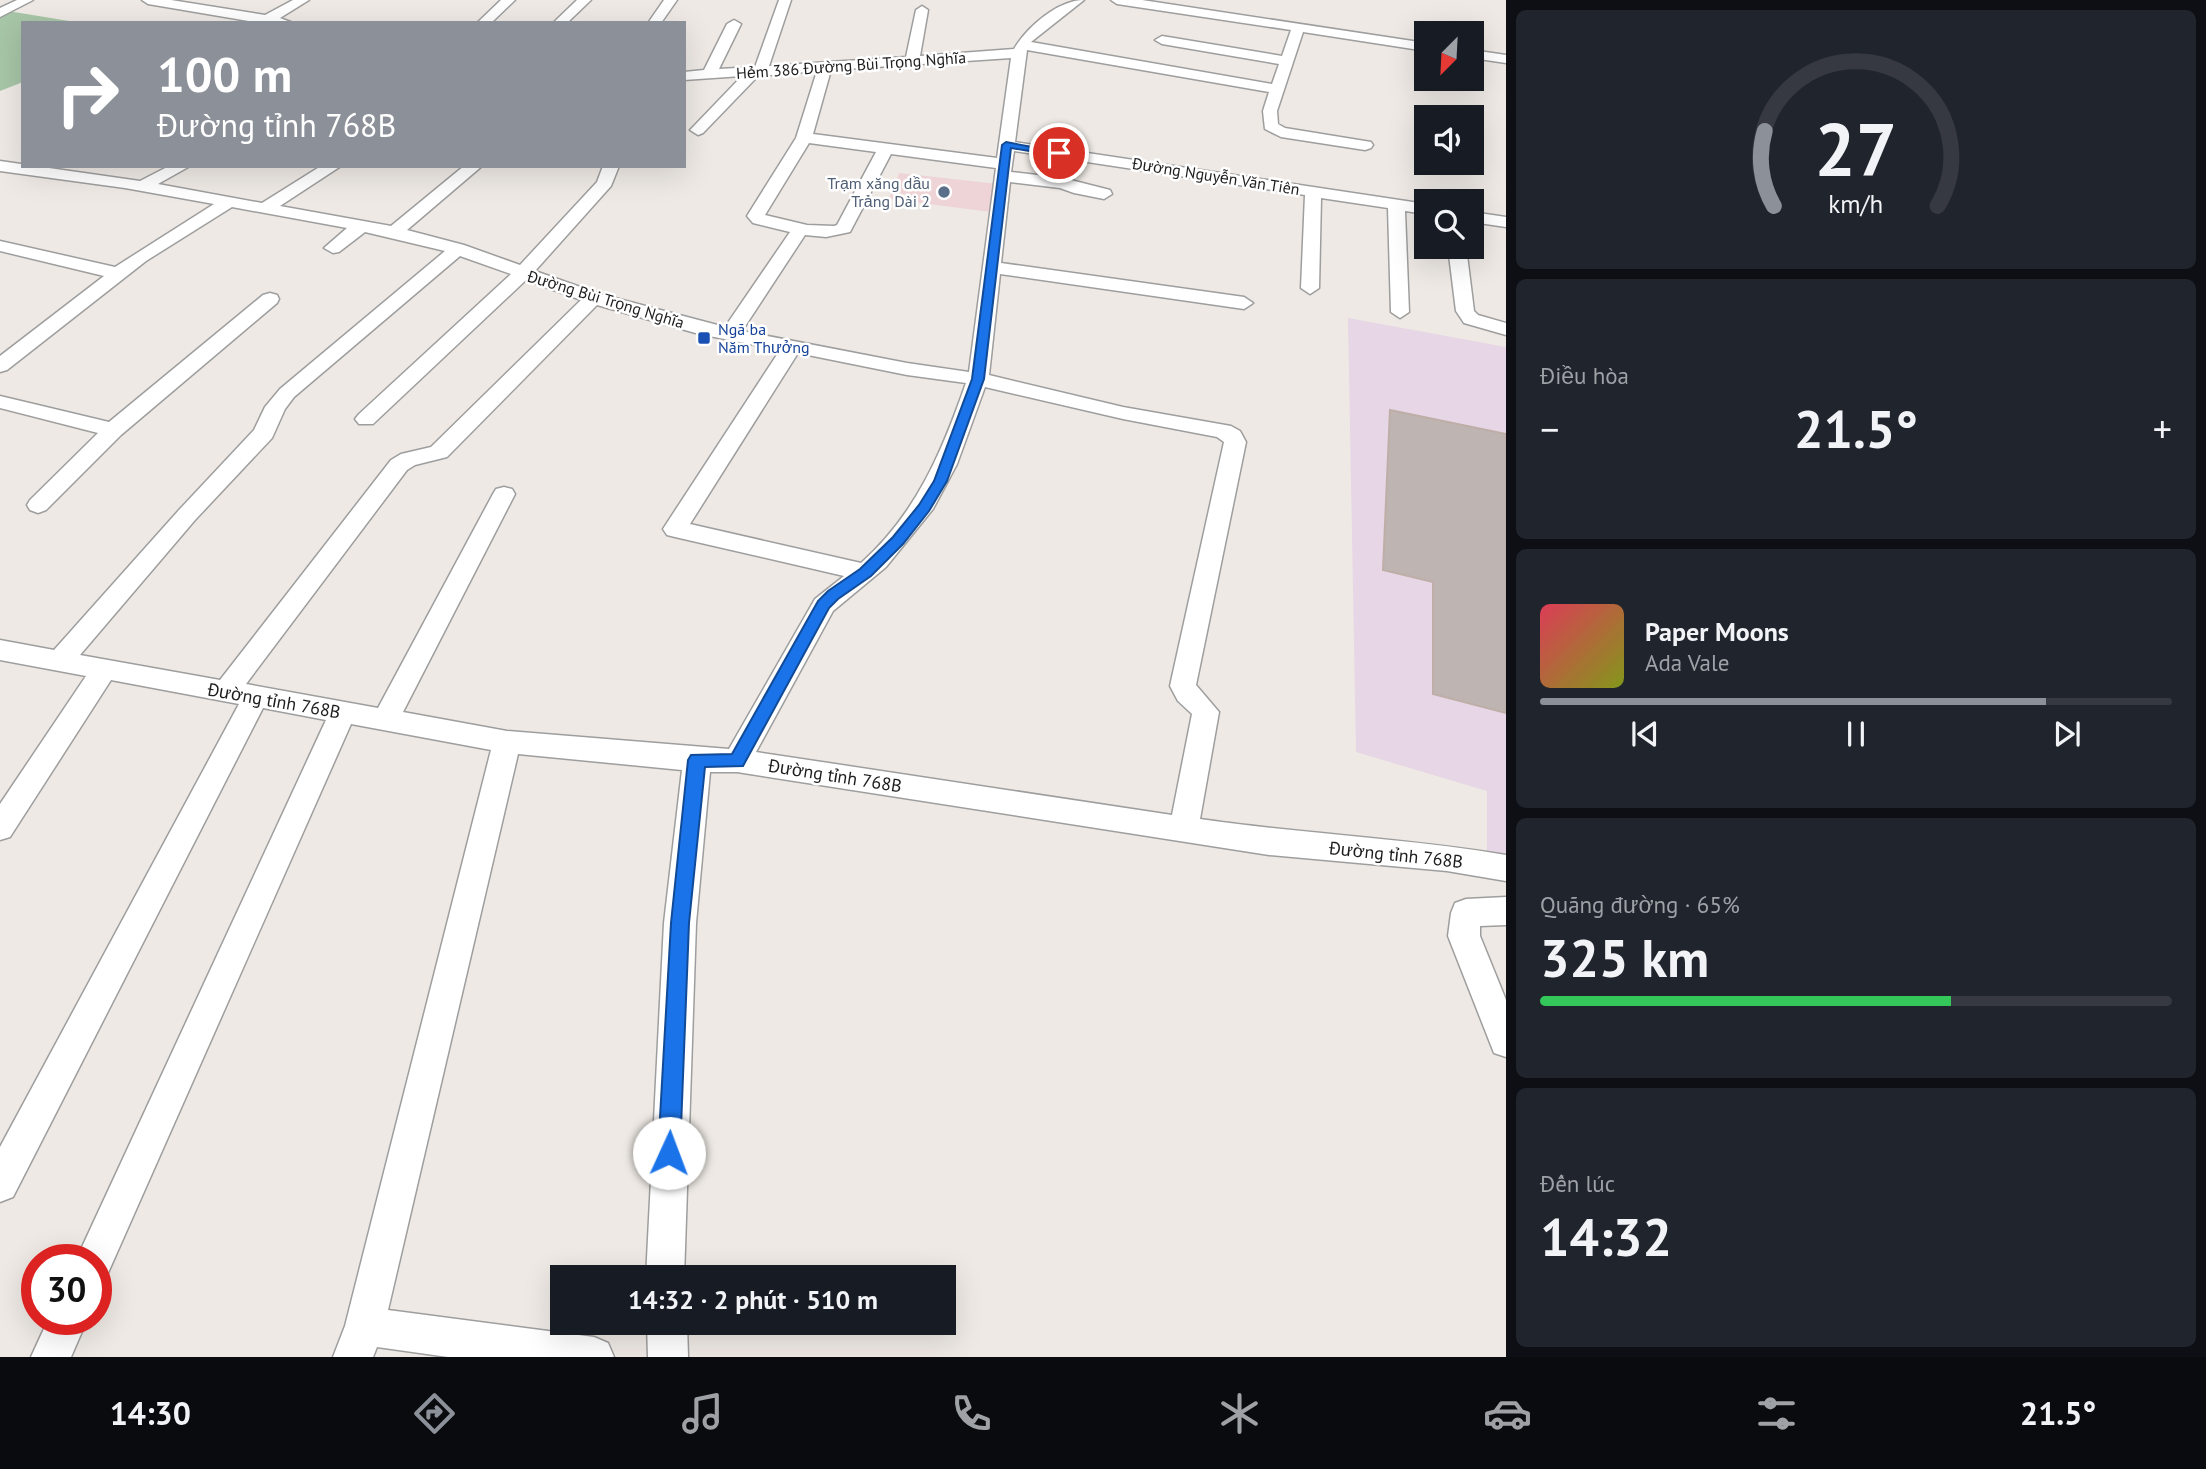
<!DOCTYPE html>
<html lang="vi">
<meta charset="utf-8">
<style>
body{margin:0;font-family:"PT Sans",sans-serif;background:#20242c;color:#f1f3f6;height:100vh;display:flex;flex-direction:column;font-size:26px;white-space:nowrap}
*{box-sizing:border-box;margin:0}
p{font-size:23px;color:#9ea1a6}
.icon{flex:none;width:38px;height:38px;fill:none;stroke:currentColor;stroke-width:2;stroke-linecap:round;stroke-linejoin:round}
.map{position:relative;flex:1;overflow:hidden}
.drawer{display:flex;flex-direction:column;gap:10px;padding:10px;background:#0d0f14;width:700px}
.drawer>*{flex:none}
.guide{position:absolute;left:21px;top:21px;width:665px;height:147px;border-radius:0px;box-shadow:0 7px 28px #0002;background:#8c9099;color:#fff;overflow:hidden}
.needle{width:46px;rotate:204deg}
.buttons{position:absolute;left:1414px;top:21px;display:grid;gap:14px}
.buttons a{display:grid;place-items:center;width:70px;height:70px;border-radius:0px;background:#171b24;box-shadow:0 7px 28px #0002;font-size:35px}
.speed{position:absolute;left:21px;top:1244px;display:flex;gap:14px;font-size:35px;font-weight:700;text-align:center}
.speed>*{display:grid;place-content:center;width:91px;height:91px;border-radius:50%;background:#171b24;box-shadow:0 7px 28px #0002;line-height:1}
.speed .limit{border:10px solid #d22;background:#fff;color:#111}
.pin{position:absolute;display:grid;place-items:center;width:60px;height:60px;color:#fff;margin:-30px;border:4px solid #fff;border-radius:50%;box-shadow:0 2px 7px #0007}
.me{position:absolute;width:77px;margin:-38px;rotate:2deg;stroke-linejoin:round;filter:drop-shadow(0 0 5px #0008)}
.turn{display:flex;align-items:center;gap:24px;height:147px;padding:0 21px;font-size:32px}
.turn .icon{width:91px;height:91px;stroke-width:2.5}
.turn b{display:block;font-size:49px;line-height:60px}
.big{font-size:52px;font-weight:700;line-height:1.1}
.drawer .widget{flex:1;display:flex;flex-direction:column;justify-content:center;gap:10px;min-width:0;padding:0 24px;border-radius:10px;background:#20242c}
.drawer .dial{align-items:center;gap:0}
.dial svg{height:182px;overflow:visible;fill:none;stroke:#363941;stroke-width:7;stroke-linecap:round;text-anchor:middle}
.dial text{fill:#f1f3f6;stroke:none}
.song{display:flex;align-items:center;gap:21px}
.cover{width:84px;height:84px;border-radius:10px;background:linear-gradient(135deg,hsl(350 70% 55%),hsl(70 70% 35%))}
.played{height:7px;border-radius:4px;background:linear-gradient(90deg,#8c9099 80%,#363941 80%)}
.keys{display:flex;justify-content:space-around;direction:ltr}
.heat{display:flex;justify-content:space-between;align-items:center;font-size:38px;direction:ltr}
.charge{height:10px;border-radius:5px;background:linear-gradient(90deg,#34c759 65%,#363941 0)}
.trip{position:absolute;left:550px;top:1265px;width:406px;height:70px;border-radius:0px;background:#171b24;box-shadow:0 7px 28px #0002;font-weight:700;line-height:70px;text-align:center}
.tab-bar{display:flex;height:112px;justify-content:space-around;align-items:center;background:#090b0e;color:#9ea1a6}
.tab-bar .icon{width:49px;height:49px}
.tab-bar .active{color:#8c9099}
.tab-bar b{font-size:32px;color:#f1f3f6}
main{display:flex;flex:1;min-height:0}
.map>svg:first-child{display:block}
</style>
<main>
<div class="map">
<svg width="1506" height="1357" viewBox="0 0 1506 1357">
<rect width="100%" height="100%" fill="#eee9e4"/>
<path fill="#eed4d7" d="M899,173L998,184L991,212L889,199Z"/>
<path fill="#e6d6e6" d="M1348,318L1506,347V855L1487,852V791L1356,752Z"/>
<path fill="#a7c5a7" d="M8,11L81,23H23V82L0,91V15Z"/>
<path fill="#beb4b1" stroke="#beaea7" stroke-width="2" d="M1390,410L1506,434V713L1433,694V582L1383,570Z"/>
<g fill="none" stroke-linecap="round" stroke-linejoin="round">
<defs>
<g id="minor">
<path d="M17,0H33L0,17V8Z"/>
<path d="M142,0H171L265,15L293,0H309L280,18L293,23H261L148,4Z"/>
<path d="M501,0H515L491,23H477Z"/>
<path d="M577,0H591L567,23H553Z"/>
<path d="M664,0H677L661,23H648Z"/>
<path d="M779,0H791L769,66L906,57L916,10L922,6L928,10L920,56L1014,49C1027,27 1058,0 1084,0L1031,42L1272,84L1279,64L1162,44L1155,40L1162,36L1282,56L1291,30L1117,4L1111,0H1142L1426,43V51L1303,32L1277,111L1278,124L1285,128L1371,142L1373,145L1371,148L1365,150L1281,137L1265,129L1263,111L1269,92L1027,50L1015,142L1426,204V214L1405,211L1409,312L1400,318L1391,312L1388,208L1321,198L1319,288L1310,294L1301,288L1305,195L1014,151L1011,172L1063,178L1110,190L1112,194L1104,199L1074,193L1060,188L1010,182L1001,263L1244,297L1253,303L1244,309L1000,274L989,375L1123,407L1231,426L1240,431L1246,442L1196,685L1219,712L1200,819C1302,834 1405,838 1506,855V881L1447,871L1269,855L737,772H710L696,923L684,1278H646L664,923L682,770L518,754L388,1310L594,1337L608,1343L614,1357H448L377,1347L373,1357H333L345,1326L491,750L351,724L108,1273L96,1278V1260H76L326,720L263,708L13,1197L0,1202V1147L239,704L111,680L10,837L0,840V804L86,676L0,660V640L54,650L179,510L254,430L265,407L280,389L445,251L365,232L339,252L333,253L324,248L347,228L232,207L146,261L7,370L0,372V356L104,276L0,251V241L115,267L214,204L125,188L0,171V161L140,181L169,166H190L158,184L262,203L321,166H341L280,206L391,226L464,166H482L407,230L464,245L520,265L597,182L603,166H619L611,186L535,271L600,294L725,327L790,232L753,223L747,216L796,138L817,71L758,76L703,133L698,135L690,130L693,127L742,76L684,80V72L704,70L727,24L734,20L741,24L719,69L755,67ZM1011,58L997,158L813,134L831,70ZM809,143L876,152L837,225L834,226L807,225L765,215ZM891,154L996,168L969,372L907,363L742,331L805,235L826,237L850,232ZM460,256L511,274L359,414L355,419L359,424H373L526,280L581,300L431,447L401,454L391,460L220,680L80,655L195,520L272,438L285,409L294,397ZM597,305L699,334L780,350L663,529L667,535L675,537L844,576L815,599L729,749L507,731L403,712L515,494L512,489L504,487L496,489L493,494L378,708L246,684L407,470L415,465L447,457ZM798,353L907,375L966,383C942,452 916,514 861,563L690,524ZM985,387L1123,419L1217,437L1224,442L1170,686L1178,701L1192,714L1172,815L756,752L833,611L886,567L933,509L957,464Z"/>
<path d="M1472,50L1506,55V63L1472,58Z"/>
<path d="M1472,212L1506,217V227L1472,222Z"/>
<path d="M1448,247H1466L1474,311L1478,315L1506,323V335L1464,323L1456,311Z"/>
<path d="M270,293L277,295L279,299L277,303L121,435L46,510L38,513L30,510L27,505L30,500L98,433L0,408V396L109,422L263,295Z"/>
<path d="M1506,897V925L1480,926V936L1506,1000V1057L1494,1053L1448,936L1451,913L1455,903L1466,899Z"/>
<path d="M48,1320H87L71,1357H31Z"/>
<path d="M647,1323H687L688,1357H648Z"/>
</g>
</defs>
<use href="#minor" stroke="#9e9e9e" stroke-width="3"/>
<use href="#minor" fill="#fff" fill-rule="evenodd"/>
</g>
<path fill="#1a73e8" stroke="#114b97" stroke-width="2" d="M1006,142L1064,153L1059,156L1011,148L984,379L947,481L929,511L903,544L871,576L838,599L829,608L743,766L705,767L689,923L680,1153L676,1161L669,1164L661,1161L658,1153L671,923L688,760L691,755L732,754L818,601L828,591L860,569L893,537L919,505L934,481L972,379L1002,145Z"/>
<circle fill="#5c6f8a" stroke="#fff" stroke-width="2.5" cx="944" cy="192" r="7"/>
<rect fill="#1a4fb4" stroke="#fff" stroke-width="2.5" x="697" y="331" width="14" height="14" rx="3.5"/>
<g text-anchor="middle" stroke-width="5" stroke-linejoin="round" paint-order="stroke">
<g font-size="16" fill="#1d1d1d" stroke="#fff">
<text transform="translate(851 65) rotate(-4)" y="6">Hẻm 386 Đường Bùi Trọng Nghĩa</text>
<text transform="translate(1216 176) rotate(9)" y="6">Đường Nguyễn Văn Tiên</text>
<text transform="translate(606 299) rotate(17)" y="6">Đường Bùi Trọng Nghĩa</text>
</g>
<g font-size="16" fill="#4e5e75" stroke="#fff" text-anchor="end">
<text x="930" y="189">Trạm xăng dầu<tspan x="930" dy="18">Trảng Dài 2</tspan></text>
</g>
<g font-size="16" fill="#164399" stroke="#fff" text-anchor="start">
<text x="718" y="335">Ngã ba<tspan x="718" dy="18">Năm Thưởng</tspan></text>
</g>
<g font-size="18" fill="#1d1d1d" stroke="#fff">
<text transform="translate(274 701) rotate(10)" y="6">Đường tỉnh 768B</text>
<text transform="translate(835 776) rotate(9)" y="6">Đường tỉnh 768B</text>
<text transform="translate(1396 855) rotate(6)" y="6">Đường tỉnh 768B</text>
</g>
</g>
</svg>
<div class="buttons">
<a><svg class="needle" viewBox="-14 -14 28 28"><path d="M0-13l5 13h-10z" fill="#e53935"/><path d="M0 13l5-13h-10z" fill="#9ea1a6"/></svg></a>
<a><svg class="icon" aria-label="sound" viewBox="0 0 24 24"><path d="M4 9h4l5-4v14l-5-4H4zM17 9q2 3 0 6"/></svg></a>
<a><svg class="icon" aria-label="search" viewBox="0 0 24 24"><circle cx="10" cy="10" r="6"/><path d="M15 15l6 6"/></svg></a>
</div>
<div class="speed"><div class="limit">30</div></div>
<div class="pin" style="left:1059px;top:153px;background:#d93025"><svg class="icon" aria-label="arrive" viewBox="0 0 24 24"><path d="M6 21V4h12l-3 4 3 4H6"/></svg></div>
<svg class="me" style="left:669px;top:1153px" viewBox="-20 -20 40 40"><circle r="19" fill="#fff"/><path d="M0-13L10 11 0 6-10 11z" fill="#1a73e8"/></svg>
<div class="trip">14:32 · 2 phút · 510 m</div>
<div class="guide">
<div class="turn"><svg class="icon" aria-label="right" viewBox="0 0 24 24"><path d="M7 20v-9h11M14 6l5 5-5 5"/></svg><div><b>100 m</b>Đường tỉnh 768B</div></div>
</div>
</div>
<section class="drawer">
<div class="widget dial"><svg viewBox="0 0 100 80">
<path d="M14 69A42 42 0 1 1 86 69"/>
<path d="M14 69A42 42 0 0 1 10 36" stroke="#8c9099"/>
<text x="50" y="56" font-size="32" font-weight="700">27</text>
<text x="50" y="72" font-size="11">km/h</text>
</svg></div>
<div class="widget"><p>Điều hòa</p>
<div class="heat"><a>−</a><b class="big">21.5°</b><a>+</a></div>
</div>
<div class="widget">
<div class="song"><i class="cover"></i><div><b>Paper Moons</b><p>Ada Vale</p></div></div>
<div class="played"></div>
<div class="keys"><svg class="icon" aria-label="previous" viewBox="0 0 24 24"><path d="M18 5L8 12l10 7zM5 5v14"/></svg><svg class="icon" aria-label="pause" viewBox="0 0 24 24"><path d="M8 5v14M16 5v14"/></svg><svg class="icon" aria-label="next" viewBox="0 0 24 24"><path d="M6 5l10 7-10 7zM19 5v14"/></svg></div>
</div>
<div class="widget"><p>Quãng đường · 65%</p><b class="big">325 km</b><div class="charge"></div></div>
<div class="widget"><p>Đến lúc</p><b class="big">14:32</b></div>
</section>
</main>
<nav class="tab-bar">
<b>14:30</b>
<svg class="icon active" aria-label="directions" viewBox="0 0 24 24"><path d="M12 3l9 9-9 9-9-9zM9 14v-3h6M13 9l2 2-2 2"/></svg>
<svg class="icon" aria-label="music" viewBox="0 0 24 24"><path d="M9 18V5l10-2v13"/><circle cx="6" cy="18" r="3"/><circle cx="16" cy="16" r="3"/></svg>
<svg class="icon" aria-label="phone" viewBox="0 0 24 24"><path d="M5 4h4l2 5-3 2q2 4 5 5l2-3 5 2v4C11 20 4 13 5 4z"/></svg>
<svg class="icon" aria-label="climate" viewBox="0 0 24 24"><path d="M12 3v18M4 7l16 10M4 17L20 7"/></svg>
<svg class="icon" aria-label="car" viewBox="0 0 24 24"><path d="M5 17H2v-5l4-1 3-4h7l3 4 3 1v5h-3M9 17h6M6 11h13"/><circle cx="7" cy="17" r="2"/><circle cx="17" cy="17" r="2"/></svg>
<svg class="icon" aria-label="filters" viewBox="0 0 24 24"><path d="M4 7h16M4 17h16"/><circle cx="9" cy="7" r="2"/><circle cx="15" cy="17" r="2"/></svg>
<b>21.5°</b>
</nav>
